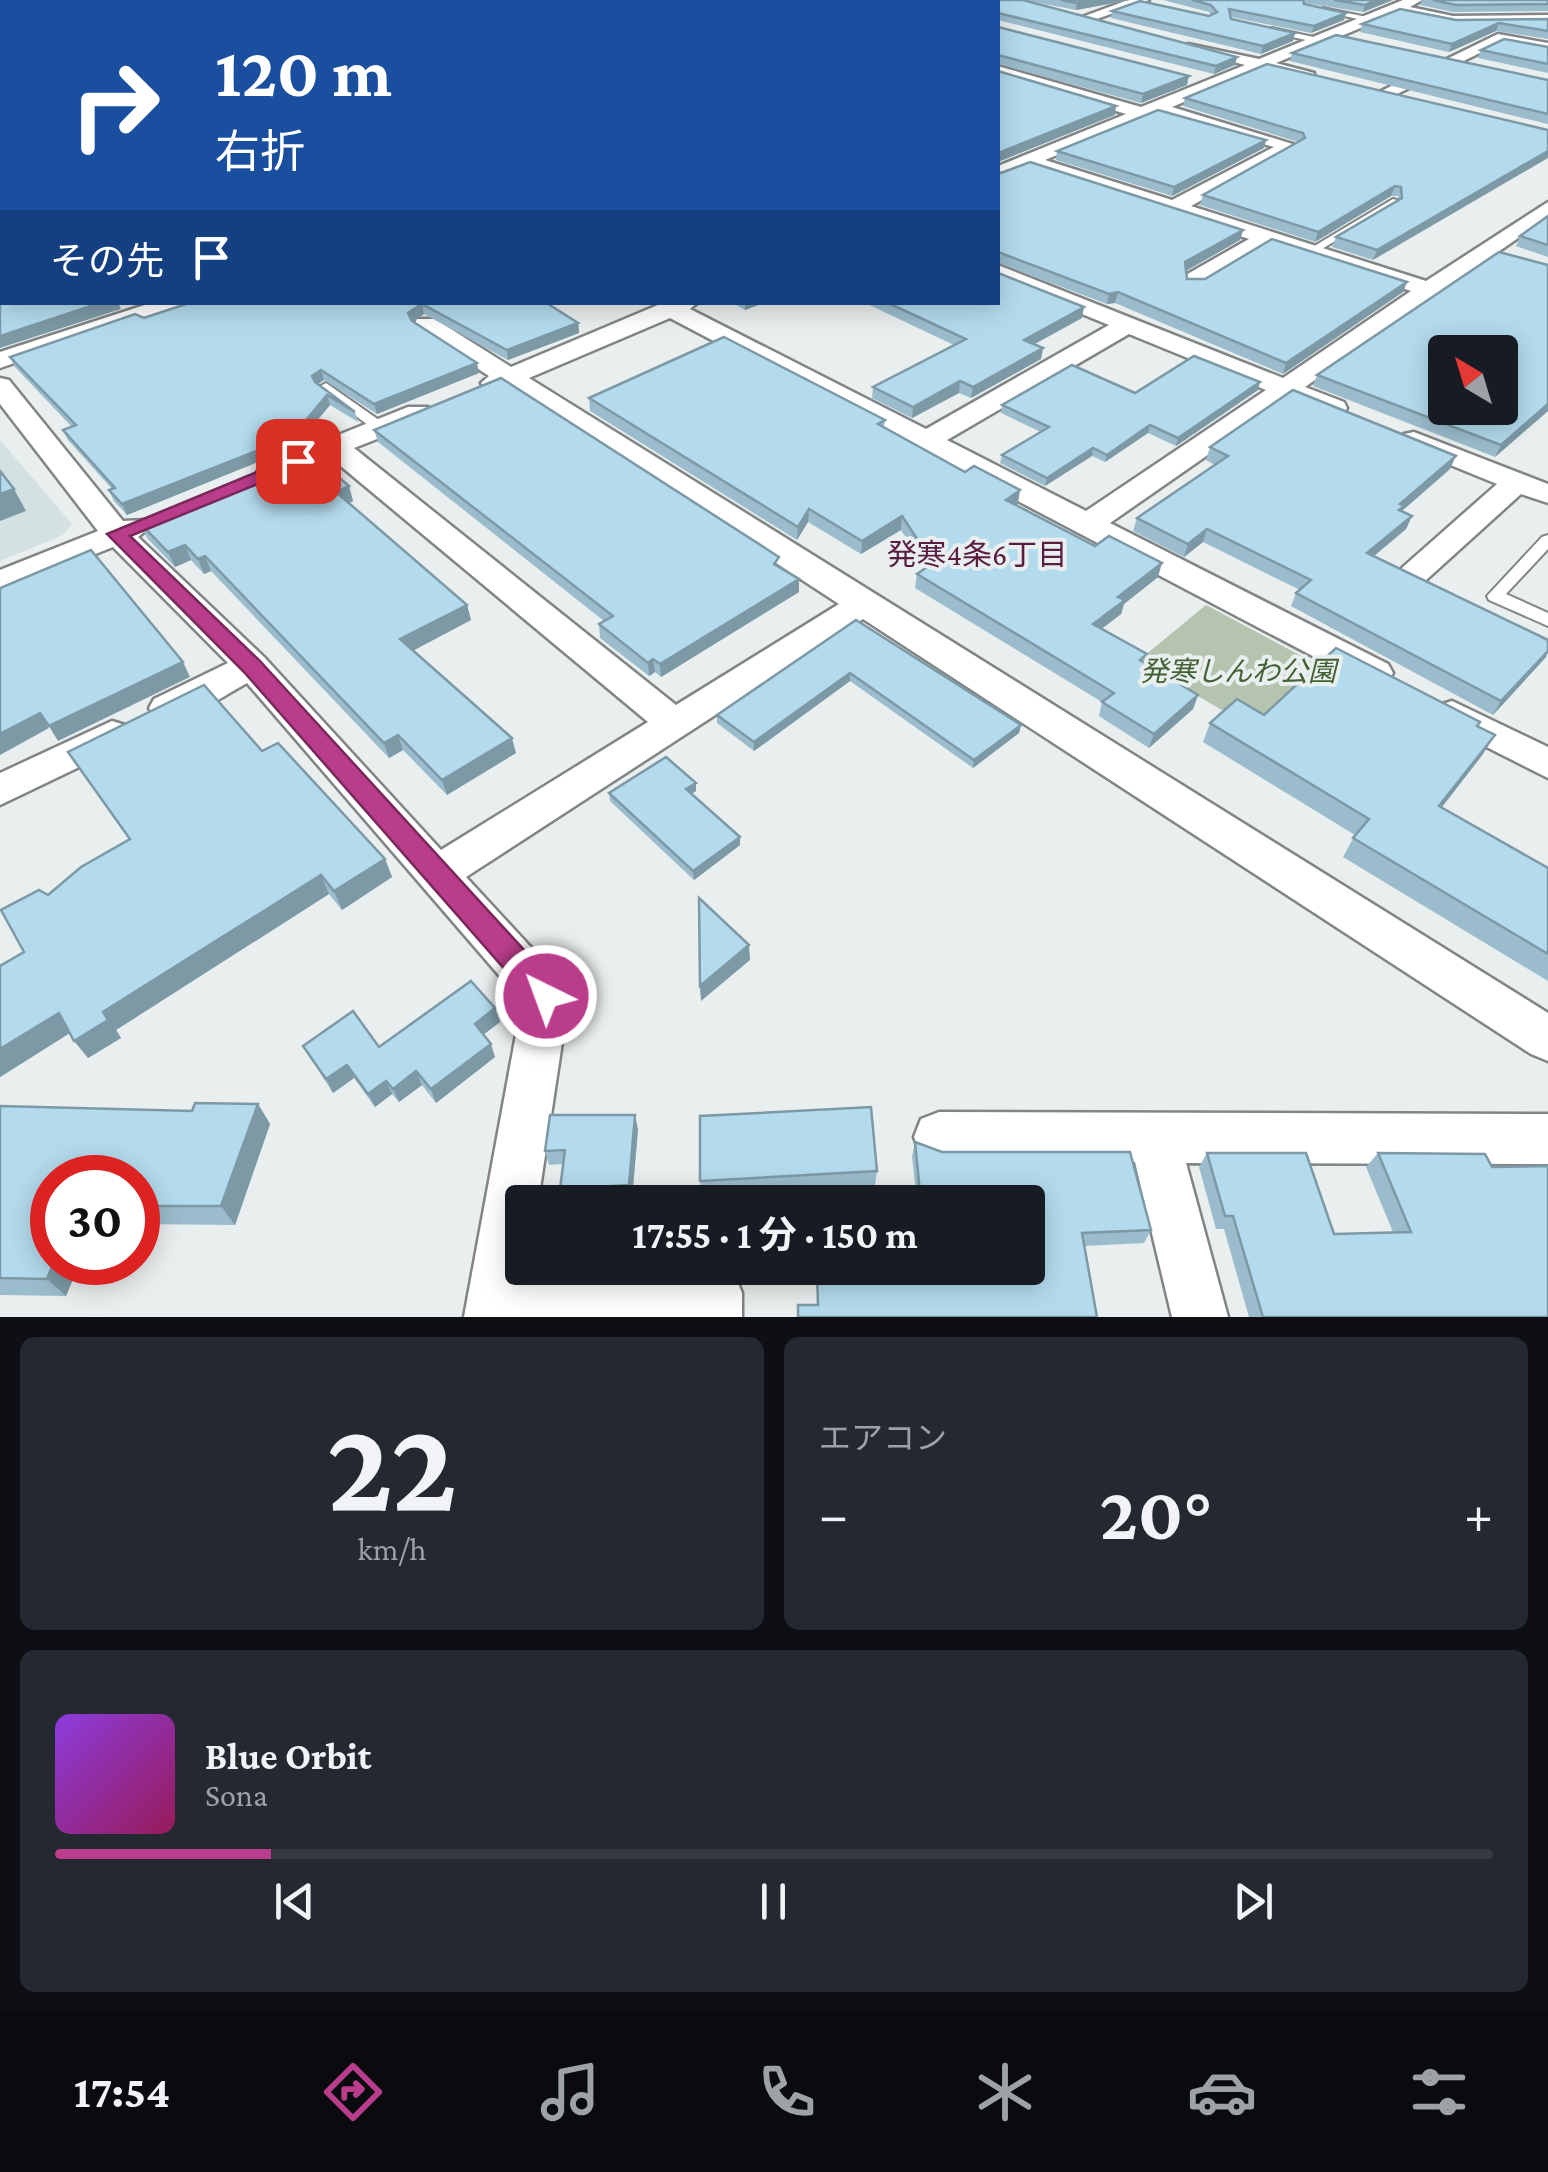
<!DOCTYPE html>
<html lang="ja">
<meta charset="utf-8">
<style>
body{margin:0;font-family:"Crimson Pro","Noto Sans JP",serif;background:#242831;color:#f1f3f6;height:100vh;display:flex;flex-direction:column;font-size:38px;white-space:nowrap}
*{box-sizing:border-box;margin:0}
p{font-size:32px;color:#9ea1a6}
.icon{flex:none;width:55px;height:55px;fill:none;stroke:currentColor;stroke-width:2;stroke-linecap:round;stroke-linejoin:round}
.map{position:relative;height:1317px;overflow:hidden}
.panel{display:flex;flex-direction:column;gap:20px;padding:20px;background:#0d0f14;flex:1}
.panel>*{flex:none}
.guide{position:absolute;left:0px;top:0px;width:1000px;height:305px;box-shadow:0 5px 25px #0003;background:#1a4fa0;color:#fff;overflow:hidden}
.needle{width:65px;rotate:322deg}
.buttons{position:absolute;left:1428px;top:335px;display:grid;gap:20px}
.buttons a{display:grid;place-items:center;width:90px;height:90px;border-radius:10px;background:#171b24;box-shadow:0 5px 25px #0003;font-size:50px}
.speed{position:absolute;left:30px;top:1155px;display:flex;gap:20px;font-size:50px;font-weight:700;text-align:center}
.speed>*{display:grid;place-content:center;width:130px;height:130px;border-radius:50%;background:#171b24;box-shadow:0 5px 25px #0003;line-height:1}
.speed .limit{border:15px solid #d22;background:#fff;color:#111}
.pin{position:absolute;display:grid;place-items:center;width:85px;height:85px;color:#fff;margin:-42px;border-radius:20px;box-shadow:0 5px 15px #0006}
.me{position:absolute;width:110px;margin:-55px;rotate:318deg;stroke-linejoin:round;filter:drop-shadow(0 0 8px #0008)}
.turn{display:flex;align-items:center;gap:35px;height:210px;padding:0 50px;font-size:45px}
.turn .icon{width:130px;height:130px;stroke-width:2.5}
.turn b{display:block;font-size:70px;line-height:85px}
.then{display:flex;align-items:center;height:95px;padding:0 50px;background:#0003;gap:20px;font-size:38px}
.big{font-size:75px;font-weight:700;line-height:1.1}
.panel .tile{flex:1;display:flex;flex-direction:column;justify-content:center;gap:15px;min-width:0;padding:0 35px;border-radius:15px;background:#242831}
.panel .dial{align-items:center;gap:0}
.dial b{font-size:130px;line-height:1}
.song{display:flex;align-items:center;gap:30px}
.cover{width:120px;height:120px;border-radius:15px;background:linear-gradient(135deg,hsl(270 70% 55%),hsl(330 70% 35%))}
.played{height:10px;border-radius:5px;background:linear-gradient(90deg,#ba3d8b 15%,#363941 15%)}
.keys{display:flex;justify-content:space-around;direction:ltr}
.heat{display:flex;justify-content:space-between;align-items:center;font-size:55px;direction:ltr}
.panel .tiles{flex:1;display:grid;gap:20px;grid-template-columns:1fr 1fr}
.tile:last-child{grid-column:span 2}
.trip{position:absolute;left:505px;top:1185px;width:540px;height:100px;border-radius:10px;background:#171b24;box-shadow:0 5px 25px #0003;font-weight:700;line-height:100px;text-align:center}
.dock{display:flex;height:160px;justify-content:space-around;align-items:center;background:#090b0e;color:#9ea1a6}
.dock .icon{width:70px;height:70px}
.dock .active{color:#ba3d8b}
.dock b{font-size:45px;color:#f1f3f6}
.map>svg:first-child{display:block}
</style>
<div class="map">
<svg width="1548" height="1317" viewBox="0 0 1548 1317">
<rect width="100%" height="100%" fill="#e9eeee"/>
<path fill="#d3e1e1" d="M0,440L72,524L63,535L0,561Z"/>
<path fill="#b4c4ae" d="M1206,605L1322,667L1256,730L1138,661Z"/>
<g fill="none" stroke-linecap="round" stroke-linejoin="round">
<defs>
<g id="lane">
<path d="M1323,8L1367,17L1371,19L1367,21L1321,11Z"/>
<path d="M1272,28L1318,38L1319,40L1315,42L1269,32Z"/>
<path d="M1393,199L1397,200V204L1315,253L1306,251Z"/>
<path d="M326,383L386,425V431H376L321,390L319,387Z"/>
<path d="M1548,535V549L1506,594L1548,613V626L1489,600L1487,596L1542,537Z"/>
</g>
<g id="street">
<path d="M203,0H221L222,2H205Z"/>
<path d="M317,0H336L337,2H319Z"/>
<path d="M1128,0H1149L1086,23L1074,20Z"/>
<path d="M1403,0H1422L1410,7L1453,16L1548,15V23L1453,24L1405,14L1404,10L1276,63L1314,73V79L1262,69L1172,107L1299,146L1191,206L1426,281L1548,202V217L1305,387L1344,402L1347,408L1344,414H1324L1288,399L1110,523L1388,664L1393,673L1388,682L1375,685L1362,682L670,318L529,378L1548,1013V1061L1531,1054L863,619L466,877L562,981L569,996L538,1202H522V1268H719L734,1273L742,1293V1317H464L522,1002L247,683C221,697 183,726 154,717L149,708L154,699L228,663L113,547L0,592V570L98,531L0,404V378L9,380L123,521L146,520L150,527L138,537L264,657L441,850L648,722L331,458L271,481L261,478L257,472L261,466L408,407H428L432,413L428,419L354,448L676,705L839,604L507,387L485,389L481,383L489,376L417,329L414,324L417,319H435L511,367L665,302H698L690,309L926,429L1109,325L998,280V265L1283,378L1411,291L1269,245L1200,286H1184V276L1249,239L1029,167L998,179V166L1126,114L998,76V66L1141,107L1245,65L1188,50V44L1259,59ZM1156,114L1274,147L1172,200L1045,160ZM1129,334L1266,390L1086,511L947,440Z"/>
<path d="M1498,34L1548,43V53L1500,43L1389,98L1375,94Z"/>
<path d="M154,302H190L0,368V352Z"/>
<path d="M1414,432L1548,484V503L1521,494L1425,581H1403L1398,574L1403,567L1497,484L1404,446L1400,440L1404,434Z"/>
<path d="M1452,701L1548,747V778L1439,723L1434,714L1439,705Z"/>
<path d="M112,721L125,725L131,735L125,745L0,805V773Z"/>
<path d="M939,1112L1548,1114V1164L1186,1163L1228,1317H1172L1135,1162H939L921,1155L914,1137L921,1119Z"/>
</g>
</defs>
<use href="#lane" stroke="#818585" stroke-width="4"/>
<use href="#street" stroke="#818585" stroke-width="5"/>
<use href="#lane" fill="#fff" fill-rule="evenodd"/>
<use href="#street" fill="#fff" fill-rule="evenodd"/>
</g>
<g fill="#9abccc">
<path d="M339,0H1130L1076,10L1024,0L1237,57L1235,65L1214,74L998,20V2H341Z"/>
<path d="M1163,0H1393L1363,12L1304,3V4L1346,13L1344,20L1311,33L1231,17V19L1293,41L1261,54L1111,18L1112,11L1209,16L1211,15L1209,12Z"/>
<path d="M1422,0H1548V11L1453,12L1420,5Z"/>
<path d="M1548,19V39L1496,31L1449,52L1360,32L1362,24L1456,20Z"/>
<path d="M998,22V27L1187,85L1141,103L998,64Z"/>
<path d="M1548,47V73L1478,58L1481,50Z"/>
<path d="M1292,53L1548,80V124L1290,61Z"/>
<path d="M1185,98L1548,130L1373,260L1332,247L1336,237L1398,200V196H1391L1315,242L1200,205L1203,195L1298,142L1183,106Z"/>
<path d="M1266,140L1264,148L1172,196L1056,160L1057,151Z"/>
<path d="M998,171L1001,173L1243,230L1240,240L1186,271L1187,279L1403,292L1283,374L1115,303L1107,304L998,263V273L1084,307L1082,318L1034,344L1043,348L1041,359L971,398L959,393L912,418L872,398L873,387L954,345L863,302H998Z"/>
<path d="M1548,216V257L1516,246L1520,236Z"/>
<path d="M1548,265V411L1495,457L1313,386L1317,375Z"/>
<path d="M192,302H545L578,323L579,333L508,360L424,314L412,322L479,373L377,414L324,380L318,384L355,412L358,422L330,405L295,447L127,515L114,501L109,490L112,489L68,440L63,430L72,427L15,367L10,357Z"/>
<path d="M731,302H766L745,310Z"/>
<path d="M1258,390L1176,446L1148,433L1105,462L1092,456L1045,486L1000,463L1002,455L1041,432L1001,413L1002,405L1135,393Z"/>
<path d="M589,398L885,420L884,428L1018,504L1016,505L1158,577L1124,604L1121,614L1102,628L1145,663L1198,695L1193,709L1149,748L1099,716L1102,702L915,588L917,574L925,568L901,530L861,554L808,522L797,540L590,411Z"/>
<path d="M374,430L779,567L799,592L661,677L655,672L649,676L600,638L599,624L604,621L378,442Z"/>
<path d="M1210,447L1450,469L1403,510L1402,512L1412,516L1406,529L1374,556L1546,657L1493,715L1291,606L1296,593L1300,590L1203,542L1184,557L1133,531L1137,518L1215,465L1206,460Z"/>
<path d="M349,486L353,501L349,503L467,605L471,620L413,650L516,753L447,795L403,750L389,758L211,571L204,574L191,560L175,567L147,538L140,523Z"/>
<path d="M856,620L1021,725L1019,733L973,768L850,681L754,751L717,723V715Z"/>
<path d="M1480,722L1478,726L1483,754L1442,807L1548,868V981L1343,857L1355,835L1203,742L1210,723Z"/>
<path d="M262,751L385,859L392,877L342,910L329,894L116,1030L121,1038L88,1058L70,1033L0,1077V966L24,952L48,895L129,840L68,752Z"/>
<path d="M696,783V791L691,794L740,845L694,880L610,801L609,793Z"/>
<path d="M495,1008L500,1022L483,1035L495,1057L436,1103L422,1085L399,1102L392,1094L375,1107L354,1078L333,1093L303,1046L379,1047Z"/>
<path d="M258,1104L270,1124L235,1225L138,1224V1178H52V1262H80L66,1296L0,1295V1106L192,1111Z"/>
<path d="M638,1129L632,1199L564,1202L560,1189L563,1164L549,1165L545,1151Z"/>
<path d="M915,1142L1151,1230L1144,1243L1084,1246L1097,1317H797L798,1305H817V1273H847L846,1268H1028V1202H917L912,1156Z"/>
<path d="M1207,1153L1334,1234L1393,1232L1366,1167L1378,1153L1492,1167L1548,1317H1249L1224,1229H1216L1199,1167Z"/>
<path d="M877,1171L875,1185L702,1195L700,1181Z"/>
</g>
<g fill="#7d99a6">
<path d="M189,0H202L203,2H175Z"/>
<path d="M1093,0H1130L1076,10L1077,3Z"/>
<path d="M1377,0H1393L1363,12L1365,5Z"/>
<path d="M1346,13L1344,20L1311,33L1314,26Z"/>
<path d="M1499,23L1496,31L1449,52L1452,44Z"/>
<path d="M1295,33L1293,41L1261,54L1263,46Z"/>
<path d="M1237,57L1235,65L1214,74L1216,66Z"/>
<path d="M1189,76L1187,85L1141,103L1143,94Z"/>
<path d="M1116,106L1115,115L998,162V153Z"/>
<path d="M1266,140L1264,148L1172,196L1174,187Z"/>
<path d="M1548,151V158L1373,260L1377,250Z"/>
<path d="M1395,186L1391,196L1315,242L1318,232Z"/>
<path d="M1243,230L1240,240L1182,273L1185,262Z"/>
<path d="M1407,282L1403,292L1283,374L1286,363Z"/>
<path d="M1118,292L1115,303L1107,304L1109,294Z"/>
<path d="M103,302H118L121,309L0,348V336Z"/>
<path d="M745,302H766L745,310Z"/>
<path d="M422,304L424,314L410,323L408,313Z"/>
<path d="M1084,307L1082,318L1022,351L1024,340Z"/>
<path d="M578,323L579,333L508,360L507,350Z"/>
<path d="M1043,348L1041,359L971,398L973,387Z"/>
<path d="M477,363L479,373L377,414L374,404Z"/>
<path d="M321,370L324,380L315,386L312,376Z"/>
<path d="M960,381L959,393L912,418L913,407Z"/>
<path d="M1260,382L1258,390L1176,446L1178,438Z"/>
<path d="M327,395L330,405L295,447L127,515L122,504Z"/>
<path d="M1548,404V411L1495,457L1501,445Z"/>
<path d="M1150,425L1148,433L1105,462L1107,455Z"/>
<path d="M1093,448L1092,456L1045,486L1047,478Z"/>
<path d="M1456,456L1450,469L1403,510L1399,519L1400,504Z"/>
<path d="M349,486L353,501L340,507L336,492Z"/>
<path d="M14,489L26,511L0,521V494Z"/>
<path d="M1020,490L1018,504L1004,513L1006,500Z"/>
<path d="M809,509L808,522L797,540L798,527Z"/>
<path d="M902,516L901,530L861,554L862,541Z"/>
<path d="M1412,516L1406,529L1362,566L1367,553Z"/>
<path d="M1207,529L1203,542L1184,557L1188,544Z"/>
<path d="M185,545L191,560L175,567L168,552Z"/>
<path d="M205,556L211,571L204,574L198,559Z"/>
<path d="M1162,563L1158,577L1124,604L1121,614L1090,638L1093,624L1118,597Z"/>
<path d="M799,579V592L661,677L660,664Z"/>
<path d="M467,605L471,620L405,655L400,639Z"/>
<path d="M1548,651L1546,657L1493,715L1501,701Z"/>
<path d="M653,659L655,672L649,676L648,663Z"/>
<path d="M183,662L190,677L58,741L49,726Z"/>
<path d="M850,673V681L754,751V742Z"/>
<path d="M1198,695L1193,709L1149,748L1154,734Z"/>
<path d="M40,713L49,728L0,755V734Z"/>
<path d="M1021,725L1019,733L973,768L974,760Z"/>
<path d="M398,735L403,750L389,758L384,743Z"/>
<path d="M1495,735L1483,754L1428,825L1439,806Z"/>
<path d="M512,738L516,753L447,795L442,780Z"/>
<path d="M696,783V791L686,797V789Z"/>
<path d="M740,837V845L694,880L693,871Z"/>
<path d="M385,859L392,877L342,910L334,891Z"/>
<path d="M321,875L329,894L116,1030L121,1038L88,1058L74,1041L103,1012Z"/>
<path d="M749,945L750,960L701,1001L700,986Z"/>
<path d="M495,1008L500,1022L479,1038L475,1024Z"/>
<path d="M59,1013L73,1031L0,1077V1049Z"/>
<path d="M491,1044L495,1057L436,1103L431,1089Z"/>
<path d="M347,1065L354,1078L333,1093L326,1079Z"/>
<path d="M416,1071L422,1085L399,1102L393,1089Z"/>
<path d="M386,1081L392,1094L375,1107L368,1094Z"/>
<path d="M258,1104L270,1124L235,1225L221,1206Z"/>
<path d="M635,1115L638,1129L632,1199L629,1185Z"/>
<path d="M54,1262H80L66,1296L47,1279Z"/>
</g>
<g fill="#b3dbed" stroke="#7d99a6" stroke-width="2.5" fill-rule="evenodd">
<path d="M0,0H189L175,2H2V16Z"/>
<path d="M351,0H1023L1237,57L1216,66L998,13V2H358Z"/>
<path d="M1061,0H1093L1077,3Z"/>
<path d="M1192,0H1303L1304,4L1346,13L1314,26L1229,9L1231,19L1295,33L1263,46L1112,11L1140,1L1209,16L1217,12L1211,5Z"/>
<path d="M1334,0H1377L1365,5Z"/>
<path d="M1433,0H1548V4L1456,5Z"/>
<path d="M1400,9L1456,20L1548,19V31L1499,23L1452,44L1362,24Z"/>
<path d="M2,16V53H0V46L2,45L0,37V17Z"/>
<path d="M998,22V27L1189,76L1143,94L998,55Z"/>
<path d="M1336,35L1548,80V114L1292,53Z"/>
<path d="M1504,39L1548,47V64L1481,50Z"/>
<path d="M1267,64L1548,130V151L1377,250L1336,237L1402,198L1401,187L1395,186L1318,232L1203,195L1305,138L1303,133L1185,98Z"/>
<path d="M998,66V71L1116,106L998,153V155Z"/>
<path d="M0,82L2,84V192L0,193V170L2,169L0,160V116L2,107L0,106Z"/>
<path d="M1158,110L1266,140L1174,187L1057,151Z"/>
<path d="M1030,162L1243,230L1185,262L1187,279H1205L1272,239L1407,282L1286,363L1118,292L1109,294L998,252V171L1001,173Z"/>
<path d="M0,206L2,208V302H103L0,336Z"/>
<path d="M1548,216V245L1520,236Z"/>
<path d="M1499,252L1548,265V404L1501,445L1317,375ZM1445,352H1500V408H1445Z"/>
<path d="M998,258V273L1084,307L1024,340L1043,348L973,387L960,381L913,407L873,387L966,339L886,302H998Z"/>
<path d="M192,302H545L578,323L507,350L422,304L408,313L412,321L477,363L374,404L321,370L312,376L315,382L355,412L327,395L292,437L122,504L109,490L115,488L63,430L76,425L10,357L135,314L144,318Z"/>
<path d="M724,337L885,420L878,424L965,472L974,466L1020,490L1006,500L1095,546L1109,536L1162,563L1118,597L1125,600L1093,624L1147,654L1140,660L1198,695L1154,734L1102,702L1114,693L917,574L933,563L902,516L862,541L809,509L798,527L589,398Z"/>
<path d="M1194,356L1260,382L1178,438L1150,425L1107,455L1093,448L1047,478L1002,455L1049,427L1002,405L1072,365L1135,393Z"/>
<path d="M501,378L779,557L774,564L799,579L660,664L653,659L648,663L599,624L613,616L374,430Z"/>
<path d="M1293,390L1456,456L1400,504L1404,506L1399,510L1412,516L1367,553L1548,640V651L1501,701L1296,593L1311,580L1207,529L1188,544L1137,518L1228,456L1210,447Z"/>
<path d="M311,454L349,486L336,492L467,605L400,639L512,738L442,780L398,735L384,743L205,556L198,559L185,545L168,552L140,523Z"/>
<path d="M0,471L14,489L0,494Z"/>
<path d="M91,550L183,662L49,726L40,713L0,734V588Z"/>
<path d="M856,620L1021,725L974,760L850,673L754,742L717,715Z"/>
<path d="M1336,648L1480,722L1477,726L1495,735L1439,806L1548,868V954L1353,838L1369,819L1210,723L1237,699L1264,715Z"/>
<path d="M204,685L262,751L278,743L385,859L334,891L321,875L103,1012L108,1020L74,1041L59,1013L0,1049V966L24,952L1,910L39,890L48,895L81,867L130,839L68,752Z"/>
<path d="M666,757L696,783L686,789L740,837L693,871L609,793Z"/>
<path d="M699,898L749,945L700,986Z"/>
<path d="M471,981L495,1008L475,1024L491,1044L431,1089L416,1071L393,1089L386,1081L368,1094L347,1065L326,1079L303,1046L353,1011L379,1047Z"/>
<path d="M195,1103L258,1104L221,1206H138V1178H52L54,1262L47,1279L0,1278V1106L192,1111Z"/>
<path d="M871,1107L877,1171L700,1181V1116Z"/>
<path d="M550,1115H635L629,1185L560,1189L565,1150L545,1151Z"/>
<path d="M915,1142L942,1152H1130L1151,1230L1082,1233L1097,1317H798V1305H818L817,1273H849L848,1268H1028V1202H921Z"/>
<path d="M1207,1153H1306L1334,1234L1411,1232L1378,1153L1485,1154L1492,1167L1548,1166V1317H1263L1233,1216H1225Z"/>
</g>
<path fill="#ba3d8b" stroke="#79285a" stroke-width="2.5" d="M298,455L307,461L304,465L130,536L260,661L557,986L561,996L557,1005L546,1009L536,1005L244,672L107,534Z"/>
<g text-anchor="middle" stroke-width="8" stroke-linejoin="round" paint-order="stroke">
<g font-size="28" font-style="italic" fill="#426134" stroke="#e9eeee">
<text x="1238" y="681">発寒しんわ公園</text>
</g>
<g font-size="30" fill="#591d42" stroke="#e9eeee">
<text x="977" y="565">発寒4条6丁目</text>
</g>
</g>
</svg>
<div class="buttons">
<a><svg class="needle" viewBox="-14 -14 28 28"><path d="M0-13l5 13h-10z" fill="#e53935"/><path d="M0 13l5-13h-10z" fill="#9ea1a6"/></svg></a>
</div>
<div class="speed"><div class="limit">30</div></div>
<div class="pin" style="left:298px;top:461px;background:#d93025"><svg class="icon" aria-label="arrive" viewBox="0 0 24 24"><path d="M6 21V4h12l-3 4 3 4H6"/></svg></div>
<svg class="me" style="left:546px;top:996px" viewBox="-20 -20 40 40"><circle r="17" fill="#ba3d8b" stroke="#fff" stroke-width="3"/><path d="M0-11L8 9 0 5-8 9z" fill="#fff"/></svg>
<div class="trip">17:55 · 1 分 · 150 m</div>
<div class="guide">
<div class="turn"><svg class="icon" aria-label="right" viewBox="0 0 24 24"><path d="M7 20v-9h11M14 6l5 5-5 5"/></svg><div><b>120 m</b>右折</div></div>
<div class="then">その先<svg class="icon" aria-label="arrive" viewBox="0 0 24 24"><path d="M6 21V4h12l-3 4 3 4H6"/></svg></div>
</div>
</div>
<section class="panel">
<div class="tiles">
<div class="tile dial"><b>22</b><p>km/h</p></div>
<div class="tile"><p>エアコン</p>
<div class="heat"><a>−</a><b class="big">20°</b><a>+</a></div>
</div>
<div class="tile">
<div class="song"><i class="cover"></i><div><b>Blue Orbit</b><p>Sona</p></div></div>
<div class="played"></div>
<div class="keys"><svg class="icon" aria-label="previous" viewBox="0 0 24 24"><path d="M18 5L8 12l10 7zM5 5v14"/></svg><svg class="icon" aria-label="pause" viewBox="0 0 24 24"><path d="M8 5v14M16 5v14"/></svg><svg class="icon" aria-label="next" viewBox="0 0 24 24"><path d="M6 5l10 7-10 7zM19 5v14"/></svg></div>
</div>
</div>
</section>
<nav class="dock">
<b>17:54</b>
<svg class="icon active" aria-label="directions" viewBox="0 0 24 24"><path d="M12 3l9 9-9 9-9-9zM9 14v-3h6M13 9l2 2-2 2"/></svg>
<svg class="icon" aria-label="music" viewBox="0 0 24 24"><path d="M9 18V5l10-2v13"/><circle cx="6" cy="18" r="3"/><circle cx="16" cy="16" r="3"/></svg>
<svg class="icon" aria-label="phone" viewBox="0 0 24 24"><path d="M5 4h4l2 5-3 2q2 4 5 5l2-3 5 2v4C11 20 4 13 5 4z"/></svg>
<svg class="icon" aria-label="climate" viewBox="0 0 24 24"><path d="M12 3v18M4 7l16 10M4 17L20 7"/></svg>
<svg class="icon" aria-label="car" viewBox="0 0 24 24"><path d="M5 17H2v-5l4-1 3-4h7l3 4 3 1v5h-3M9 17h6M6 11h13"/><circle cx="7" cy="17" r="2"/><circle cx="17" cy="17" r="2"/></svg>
<svg class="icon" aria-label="filters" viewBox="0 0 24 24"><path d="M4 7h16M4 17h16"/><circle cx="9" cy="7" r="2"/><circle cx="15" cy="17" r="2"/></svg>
</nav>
